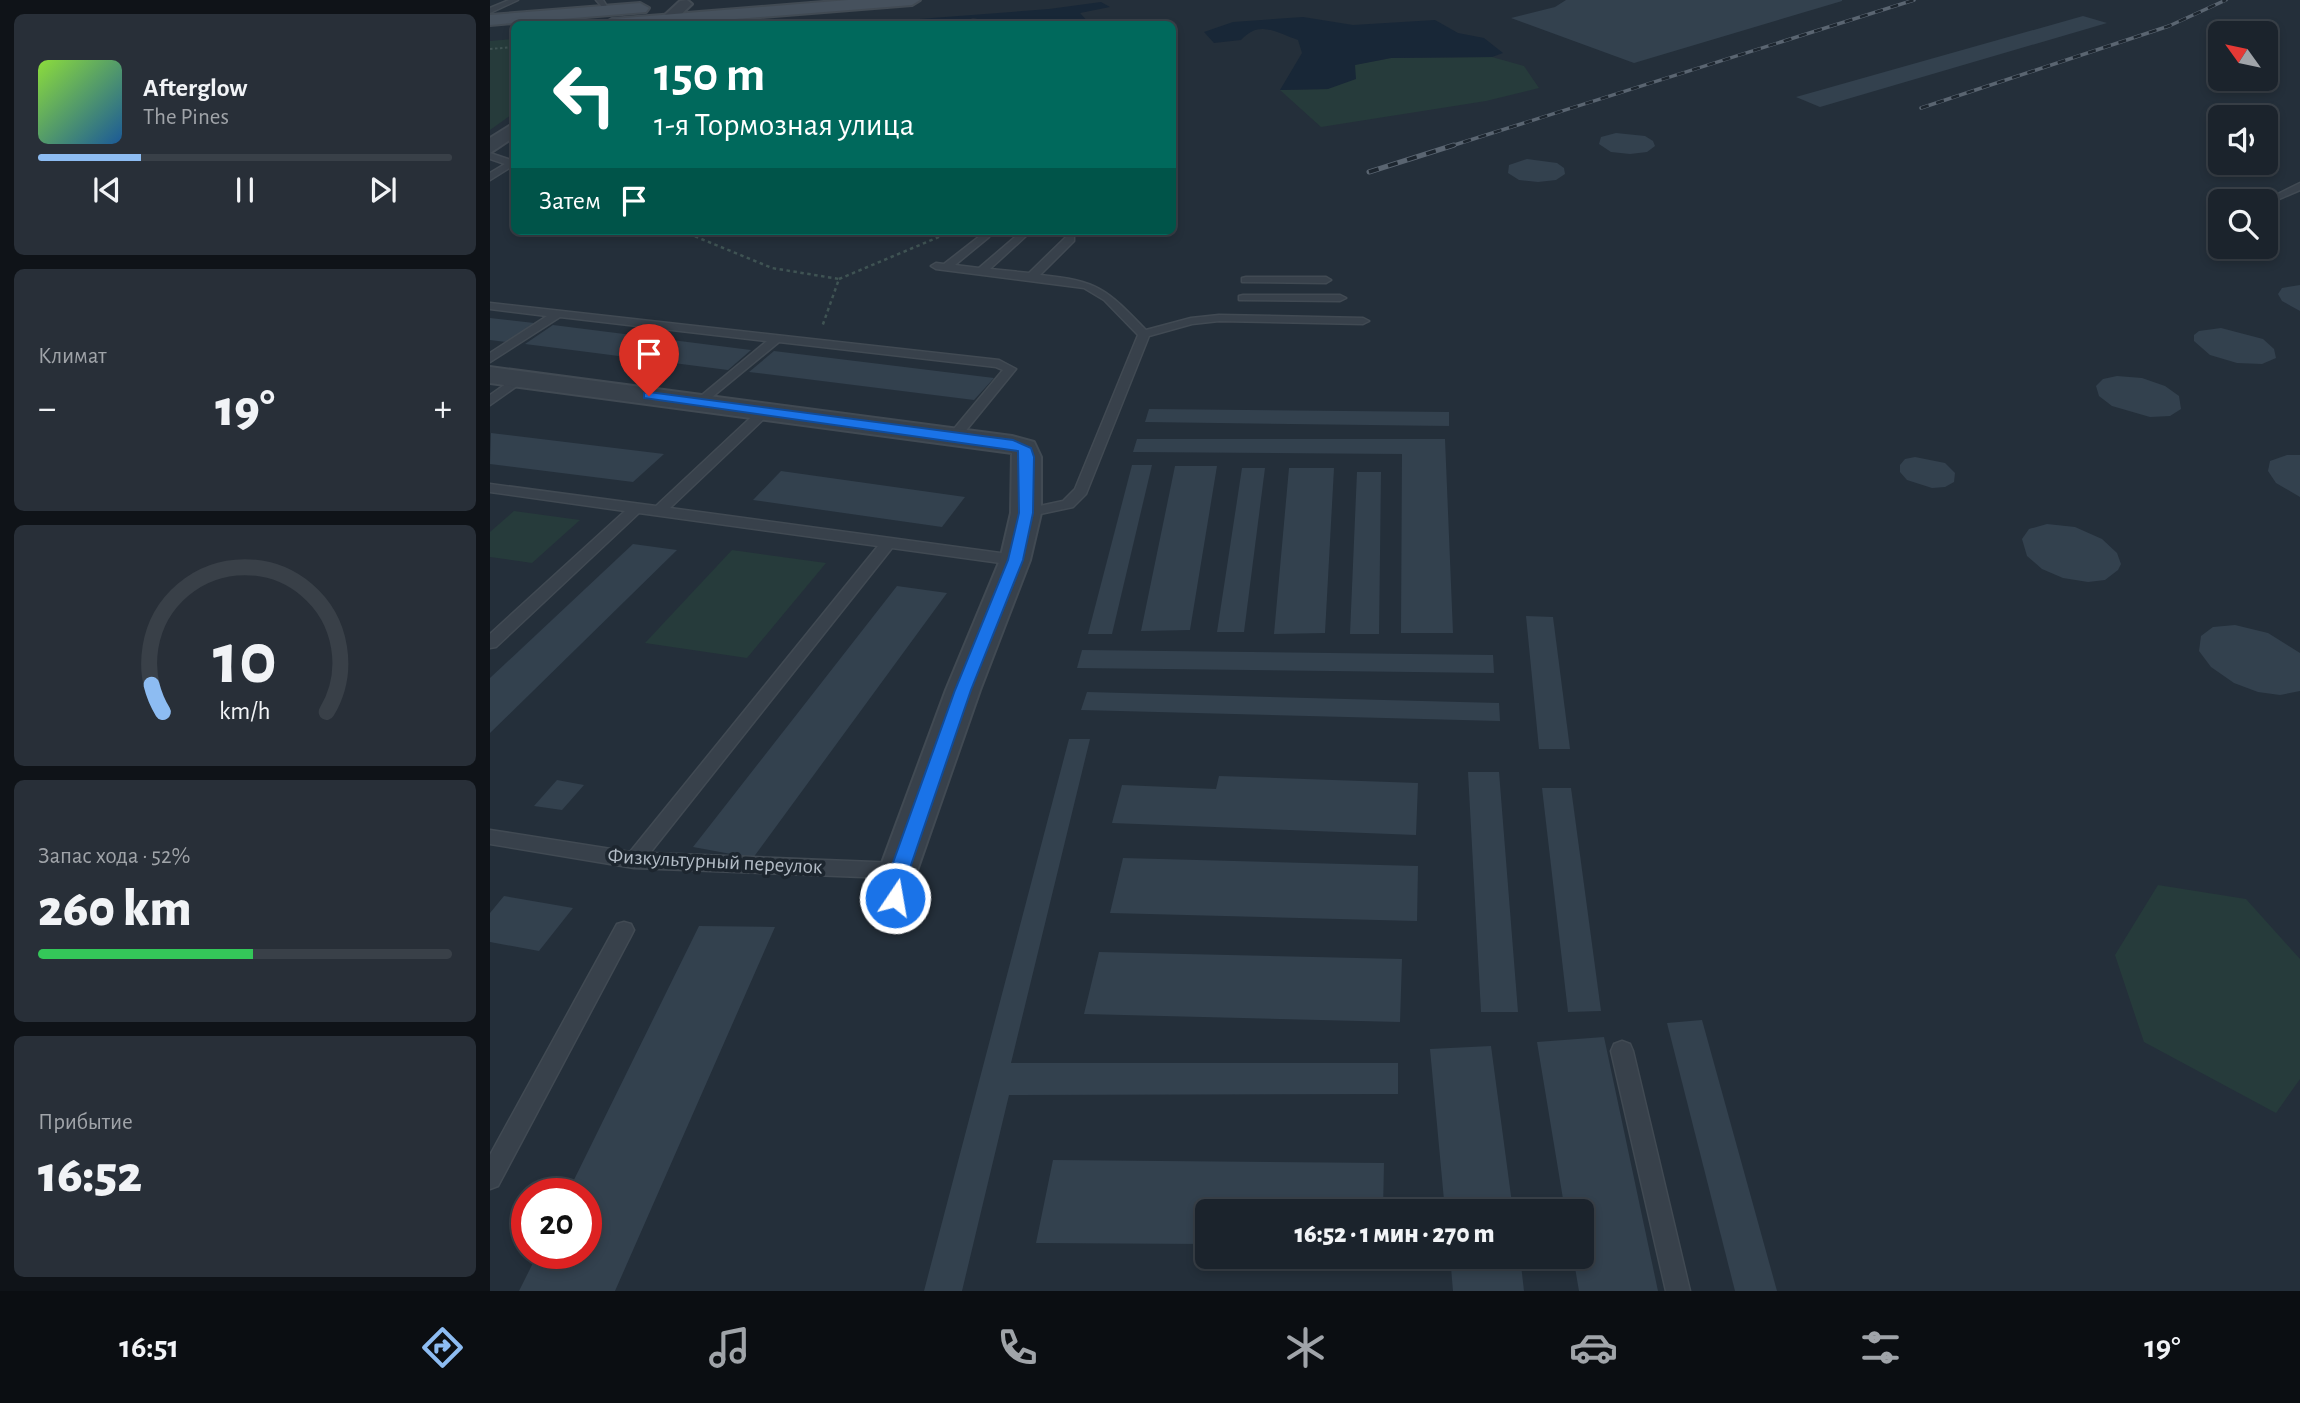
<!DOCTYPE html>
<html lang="ru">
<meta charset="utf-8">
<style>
body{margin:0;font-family:"Alegreya Sans",sans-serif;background:#282f38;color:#f1f3f6;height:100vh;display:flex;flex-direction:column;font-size:26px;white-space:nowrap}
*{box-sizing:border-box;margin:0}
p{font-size:23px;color:#a0a4a9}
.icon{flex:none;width:38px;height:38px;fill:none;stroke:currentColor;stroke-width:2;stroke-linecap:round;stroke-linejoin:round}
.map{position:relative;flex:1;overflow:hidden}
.drawer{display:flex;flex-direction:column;gap:14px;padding:14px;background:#0f1318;width:490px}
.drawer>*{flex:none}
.guide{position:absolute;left:21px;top:21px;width:665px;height:214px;border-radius:10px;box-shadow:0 4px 10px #0003,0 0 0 2px #394048;background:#00695c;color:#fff;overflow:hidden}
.needle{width:46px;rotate:303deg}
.tools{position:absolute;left:1718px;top:21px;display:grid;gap:14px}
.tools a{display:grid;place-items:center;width:70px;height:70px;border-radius:10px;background:#1b232c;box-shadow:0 4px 10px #0003,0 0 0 2px #394048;font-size:35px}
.speed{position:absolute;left:21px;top:1178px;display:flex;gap:14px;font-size:35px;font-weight:700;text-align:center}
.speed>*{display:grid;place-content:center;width:91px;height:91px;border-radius:50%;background:#1b232c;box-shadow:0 4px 10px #0003,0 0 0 2px #394048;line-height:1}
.speed .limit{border:10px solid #d22;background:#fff;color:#111}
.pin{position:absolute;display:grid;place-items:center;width:60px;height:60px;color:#fff;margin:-72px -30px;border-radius:50% 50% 50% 0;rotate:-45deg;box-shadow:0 0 7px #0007}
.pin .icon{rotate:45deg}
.me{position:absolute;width:77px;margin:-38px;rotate:12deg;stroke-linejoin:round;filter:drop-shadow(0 0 5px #0008)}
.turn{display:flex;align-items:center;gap:24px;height:147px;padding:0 28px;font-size:32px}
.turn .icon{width:91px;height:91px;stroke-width:2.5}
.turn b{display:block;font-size:49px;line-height:60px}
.then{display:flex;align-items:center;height:66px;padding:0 28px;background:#0003;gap:14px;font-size:26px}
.big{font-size:52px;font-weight:800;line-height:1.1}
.drawer .tile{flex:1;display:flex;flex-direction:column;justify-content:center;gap:10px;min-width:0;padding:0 24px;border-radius:10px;background:#282f38}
.drawer .dial{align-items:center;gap:0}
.dial svg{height:182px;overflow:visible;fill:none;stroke:#394048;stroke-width:7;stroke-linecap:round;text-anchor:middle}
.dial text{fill:#f1f3f6;stroke:none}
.song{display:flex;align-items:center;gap:21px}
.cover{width:84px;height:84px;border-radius:10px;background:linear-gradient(135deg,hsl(90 70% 55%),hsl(210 70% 35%))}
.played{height:7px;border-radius:4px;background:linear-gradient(90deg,#8dbcf2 25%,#394048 25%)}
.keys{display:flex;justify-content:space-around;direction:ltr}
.heat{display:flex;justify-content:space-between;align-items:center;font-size:38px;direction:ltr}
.charge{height:10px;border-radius:5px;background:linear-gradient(90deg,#34c759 52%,#394048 0)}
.trip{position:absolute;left:705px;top:1199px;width:399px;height:70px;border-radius:10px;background:#1b232c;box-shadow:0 4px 10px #0003,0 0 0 2px #394048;font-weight:800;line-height:70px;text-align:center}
.tabs{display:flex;height:112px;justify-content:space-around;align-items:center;background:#0b0e12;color:#a0a4a9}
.tabs .icon{width:49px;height:49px}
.tabs .current{color:#8dbcf2}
.tabs b{font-size:32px;color:#f1f3f6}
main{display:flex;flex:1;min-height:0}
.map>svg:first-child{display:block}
</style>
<main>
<section class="drawer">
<div class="tile">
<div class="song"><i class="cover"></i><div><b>Afterglow</b><p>The Pines</p></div></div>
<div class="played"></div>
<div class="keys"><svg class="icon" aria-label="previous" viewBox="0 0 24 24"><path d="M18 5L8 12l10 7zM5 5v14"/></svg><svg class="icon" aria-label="pause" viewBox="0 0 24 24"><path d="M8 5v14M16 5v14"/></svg><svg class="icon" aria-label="next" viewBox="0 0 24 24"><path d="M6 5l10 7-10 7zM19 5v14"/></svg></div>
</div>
<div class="tile"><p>Климат</p>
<div class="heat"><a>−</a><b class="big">19°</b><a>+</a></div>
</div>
<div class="tile dial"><svg viewBox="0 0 100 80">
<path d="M14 69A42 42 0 1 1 86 69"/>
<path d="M14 69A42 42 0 0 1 9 57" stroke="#8dbcf2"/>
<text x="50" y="56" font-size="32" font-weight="700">10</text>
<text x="50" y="72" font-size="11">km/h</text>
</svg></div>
<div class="tile"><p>Запас хода · 52%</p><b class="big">260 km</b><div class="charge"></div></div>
<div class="tile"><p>Прибытие</p><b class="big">16:52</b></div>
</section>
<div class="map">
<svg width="1810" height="1291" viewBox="0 0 1810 1291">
<rect width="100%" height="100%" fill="#242f3a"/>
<g fill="#263b3b">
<path d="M24,39V113L0,130V41Z"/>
<path d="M1002,57L1034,66L1049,88L996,101L831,127L790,90L838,89L864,65L901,58Z"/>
<path d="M24,511L90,520L42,563L0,557V532Z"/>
<path d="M242,550L336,563L257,658L155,643Z"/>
<path d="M1668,885L1756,899L1810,959V1079L1786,1113L1654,1042L1625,955Z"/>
</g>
<g fill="#182737">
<path d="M611,2L620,7L590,13L600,24H556L560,20L554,19L513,24L483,18L468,24H421L429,19L559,9Z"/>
<path d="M813,17L863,25L945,20L968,33L994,38L1013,53L1002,57L901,58L865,65L866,79L838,89L790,90L812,53L808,40C786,33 770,19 751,40L724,43L714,32L743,22Z"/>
</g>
<g fill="#33414e">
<path d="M1076,0H1352V1L1144,63L1021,18L1065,7Z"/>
<path d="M1593,16L1617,23L1330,107L1306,97Z"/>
<path d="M1743,105L1765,112L1738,117L1723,112Z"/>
<path d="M1126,133L1155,136L1163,141L1165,146L1157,152L1140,154L1121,152L1109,144L1111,137Z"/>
<path d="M1037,159L1067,163L1074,168L1075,174L1066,180L1048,182L1029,180L1018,173L1019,165Z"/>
<path d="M1810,285V311L1792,301L1788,294L1792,288Z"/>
<path d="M0,318L44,323L16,342L0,340Z"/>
<path d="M63,325L261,350L238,370L35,344Z"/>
<path d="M1731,328L1773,339L1784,349L1786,358L1772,364L1747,363L1720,355L1704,341V335L1709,331Z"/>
<path d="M284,351L504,378L484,400L259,372Z"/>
<path d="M1627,376L1652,378L1675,386L1689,396L1691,409L1680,416L1660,417L1622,406L1609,396L1606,386L1613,379Z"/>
<path d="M659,409L959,412V426L655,422Z"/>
<path d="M1,433L174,454L143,482L0,464Z"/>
<path d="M647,439H955L963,633H911L912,454L643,452Z"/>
<path d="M1797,455H1810V497L1786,483L1778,471L1780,461Z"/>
<path d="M1425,457L1455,463L1465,473L1464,482L1455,487L1442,488L1417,480L1410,472V465L1415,459Z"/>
<path d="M642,465H662L622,634H598Z"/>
<path d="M685,466H727L700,630L651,631Z"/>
<path d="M752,468H775L754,632H727Z"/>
<path d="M799,468H844L835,633L784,634Z"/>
<path d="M291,471L475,497L452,527L263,500Z"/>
<path d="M867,472H891L889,634H860Z"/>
<path d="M1557,524L1585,527L1612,539L1627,553L1631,564L1628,570L1615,580L1598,582L1573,578L1552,569L1537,556L1532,539L1539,529Z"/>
<path d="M143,544L187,550L0,733V678Z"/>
<path d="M407,586L457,593L263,858L203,847Z"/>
<path d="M1036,616L1063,617L1080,749H1049Z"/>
<path d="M1745,625L1778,633L1810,653V691L1790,695L1768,692L1744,683L1721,667L1709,651L1711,636L1723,627Z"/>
<path d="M592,650L1003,655L1004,673L587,668Z"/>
<path d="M597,692L1009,703L1010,721L591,710Z"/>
<path d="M579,739H600L521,1063H908V1094L519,1095L472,1291H434Z"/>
<path d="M978,772H1009L1028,1012H991Z"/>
<path d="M729,776L928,783L926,835L622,823L632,785L726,789Z"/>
<path d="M67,780L94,785L72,810L44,806Z"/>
<path d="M1052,788H1081L1111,1011L1078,1012Z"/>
<path d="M633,858L928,866L927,921L620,913Z"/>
<path d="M14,896L83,908L49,951L0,942V913Z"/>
<path d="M209,926L285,927L125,1291H29L48,1253H96V1194H77Z"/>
<path d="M609,952L912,959L910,1022L594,1014Z"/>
<path d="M1212,1020L1287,1291H1245L1177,1023Z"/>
<path d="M1114,1037L1168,1291H1089L1083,1256H1092V1211H1075L1047,1042Z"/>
<path d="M1001,1046L1023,1211H955L940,1049Z"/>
<path d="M563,1160L894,1163L893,1211H718V1244L546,1243Z"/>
<path d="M960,1256H1030L1034,1291H963Z"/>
</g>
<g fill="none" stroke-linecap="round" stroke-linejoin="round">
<defs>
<g id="service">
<path d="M19,0H28L0,13V8Z"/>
<path d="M106,0H113L120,11H116Z"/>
<path d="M316,21L319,24H296Z"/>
<path d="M0,153L24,161V165L0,180V173L15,164L0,159Z"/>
<path d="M1810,183V190L1789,199L1784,196Z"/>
<path d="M532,231L537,234L536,236L500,269L539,273L576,237H584V241L550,275C609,281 616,289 656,330L701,318L729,315L873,318L879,321L873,324L729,321L702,324L659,336L596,494L583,507L536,517L531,516L529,513L531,510L573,501L585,489L648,335L614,300L594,288L446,269L441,266L446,263L454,264L495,232L499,233V237L465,265L489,268Z"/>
<path d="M756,277H836L841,280L836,283L752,282V278Z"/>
<path d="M753,295H850L856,298L850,301L749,300V296Z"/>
<path d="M0,303L509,360L526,369L469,439L464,440L458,436L513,370L506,367L289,342L210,407L204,403L206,400L277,341L70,317L0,362V353L57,316L0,309Z"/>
<path d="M30,374L36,378L34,381L0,405V395Z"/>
<path d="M276,406L282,410L280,413L180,508L525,555L532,560L525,565L402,548L160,853L409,863L416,866L418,871L410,925L407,931L400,933L393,931L390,925L398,878L144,868L0,844V830L140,852L388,546L149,513L6,647L0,648V634L135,511L0,492V484L166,506L272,407Z"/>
<path d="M134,922L141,924L144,930L141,936L8,1186L0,1189V1155L127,924Z"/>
<path d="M1132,1041L1140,1044L1143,1051L1200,1291H1176L1121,1051L1124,1044Z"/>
</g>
<g id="minor">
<path d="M197,0L202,4L181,24H165L190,1Z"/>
<path d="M24,123V137L0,153V138Z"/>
<path d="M0,367L522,436L544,442L551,457V513L540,560L490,690L423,882L409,887L395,882L389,871L456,690L510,560L521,513L522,453L0,383Z"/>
</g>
<g id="secondary">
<path d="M358,0H430L422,5L182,24H113L122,19Z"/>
<path d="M150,3L159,8L156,12L0,25V15Z"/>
</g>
</defs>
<use href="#service" stroke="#414a53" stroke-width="3"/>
<use href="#minor" stroke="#414a53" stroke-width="4"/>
<use href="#secondary" stroke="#414a53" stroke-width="4"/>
<path stroke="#3f5353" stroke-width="2" stroke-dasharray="2.5 2.5" stroke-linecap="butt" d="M0,49L24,47"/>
<g stroke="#3f5353" stroke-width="2.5" stroke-dasharray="3.5 3.5" stroke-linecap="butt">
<path d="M192,231L282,268L349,279L332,327"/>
<path d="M349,279L463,231"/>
</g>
<use href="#service" fill="#38414b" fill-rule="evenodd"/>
<use href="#minor" fill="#38414b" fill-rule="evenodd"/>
<use href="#secondary" fill="#46515d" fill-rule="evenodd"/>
<defs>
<g id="rail-far1">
<path d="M1431,108L1679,26L1736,0"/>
<path d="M958,147L1424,0"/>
</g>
<path id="rail" d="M879,172L964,145"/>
</defs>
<use href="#rail-far1" stroke="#5a6571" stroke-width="3.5"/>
<use href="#rail" stroke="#5a6571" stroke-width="5"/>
<use href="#rail-far1" stroke="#1d262f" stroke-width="2.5" stroke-dasharray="8" stroke-linecap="butt"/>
<use href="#rail" stroke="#1d262f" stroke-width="3.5" stroke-dasharray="10" stroke-linecap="butt"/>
</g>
<path fill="#1a73e8" stroke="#114b97" stroke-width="2" d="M159,392L523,440L541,448L544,457L543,513L533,560L481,690L419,871L412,904H398L395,898L400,871L465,690L518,560L529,513L528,451L154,398V393Z"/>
<g text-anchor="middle" stroke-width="7" stroke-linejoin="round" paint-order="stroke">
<g font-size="21" fill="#b3bcc6" stroke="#1d262f">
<text transform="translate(225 861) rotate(3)" y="7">Физкультурный переулок</text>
</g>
</g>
</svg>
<div class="tools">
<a><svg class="needle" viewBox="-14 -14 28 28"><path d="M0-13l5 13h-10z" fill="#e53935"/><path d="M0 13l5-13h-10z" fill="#a0a4a9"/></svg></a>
<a><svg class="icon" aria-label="sound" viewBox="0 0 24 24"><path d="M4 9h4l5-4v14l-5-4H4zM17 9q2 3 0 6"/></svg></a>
<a><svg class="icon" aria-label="search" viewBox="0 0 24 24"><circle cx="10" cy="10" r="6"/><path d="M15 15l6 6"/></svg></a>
</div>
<div class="speed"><div class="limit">20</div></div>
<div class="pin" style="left:159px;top:396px;background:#d93025"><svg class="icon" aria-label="arrive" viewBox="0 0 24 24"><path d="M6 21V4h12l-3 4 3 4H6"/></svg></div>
<svg class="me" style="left:405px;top:898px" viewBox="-20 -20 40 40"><circle r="17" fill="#1a73e8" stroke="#fff" stroke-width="3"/><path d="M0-11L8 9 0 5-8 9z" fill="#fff"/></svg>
<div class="trip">16:52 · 1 мин · 270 m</div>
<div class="guide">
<div class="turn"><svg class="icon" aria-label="left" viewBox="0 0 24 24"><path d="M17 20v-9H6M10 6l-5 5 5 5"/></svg><div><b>150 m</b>1-я Тормозная улица</div></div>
<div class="then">Затем<svg class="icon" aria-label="arrive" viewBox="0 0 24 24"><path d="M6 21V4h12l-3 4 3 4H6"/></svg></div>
</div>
</div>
</main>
<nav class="tabs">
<b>16:51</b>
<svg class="icon current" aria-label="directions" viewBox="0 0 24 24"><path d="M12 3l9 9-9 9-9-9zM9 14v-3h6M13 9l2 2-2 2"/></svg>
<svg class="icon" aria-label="music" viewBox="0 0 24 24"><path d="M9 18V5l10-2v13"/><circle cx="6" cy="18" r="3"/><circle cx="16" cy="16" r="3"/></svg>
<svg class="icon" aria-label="phone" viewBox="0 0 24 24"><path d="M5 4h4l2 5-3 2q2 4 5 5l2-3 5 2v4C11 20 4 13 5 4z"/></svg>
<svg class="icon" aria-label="climate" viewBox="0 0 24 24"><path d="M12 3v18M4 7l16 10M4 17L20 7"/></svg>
<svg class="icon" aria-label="car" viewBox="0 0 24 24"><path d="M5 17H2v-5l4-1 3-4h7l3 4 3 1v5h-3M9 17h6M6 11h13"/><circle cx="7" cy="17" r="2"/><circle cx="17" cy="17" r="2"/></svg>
<svg class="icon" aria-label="filters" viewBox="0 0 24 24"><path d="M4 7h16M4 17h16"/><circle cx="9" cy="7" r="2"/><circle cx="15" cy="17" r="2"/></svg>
<b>19°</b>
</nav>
